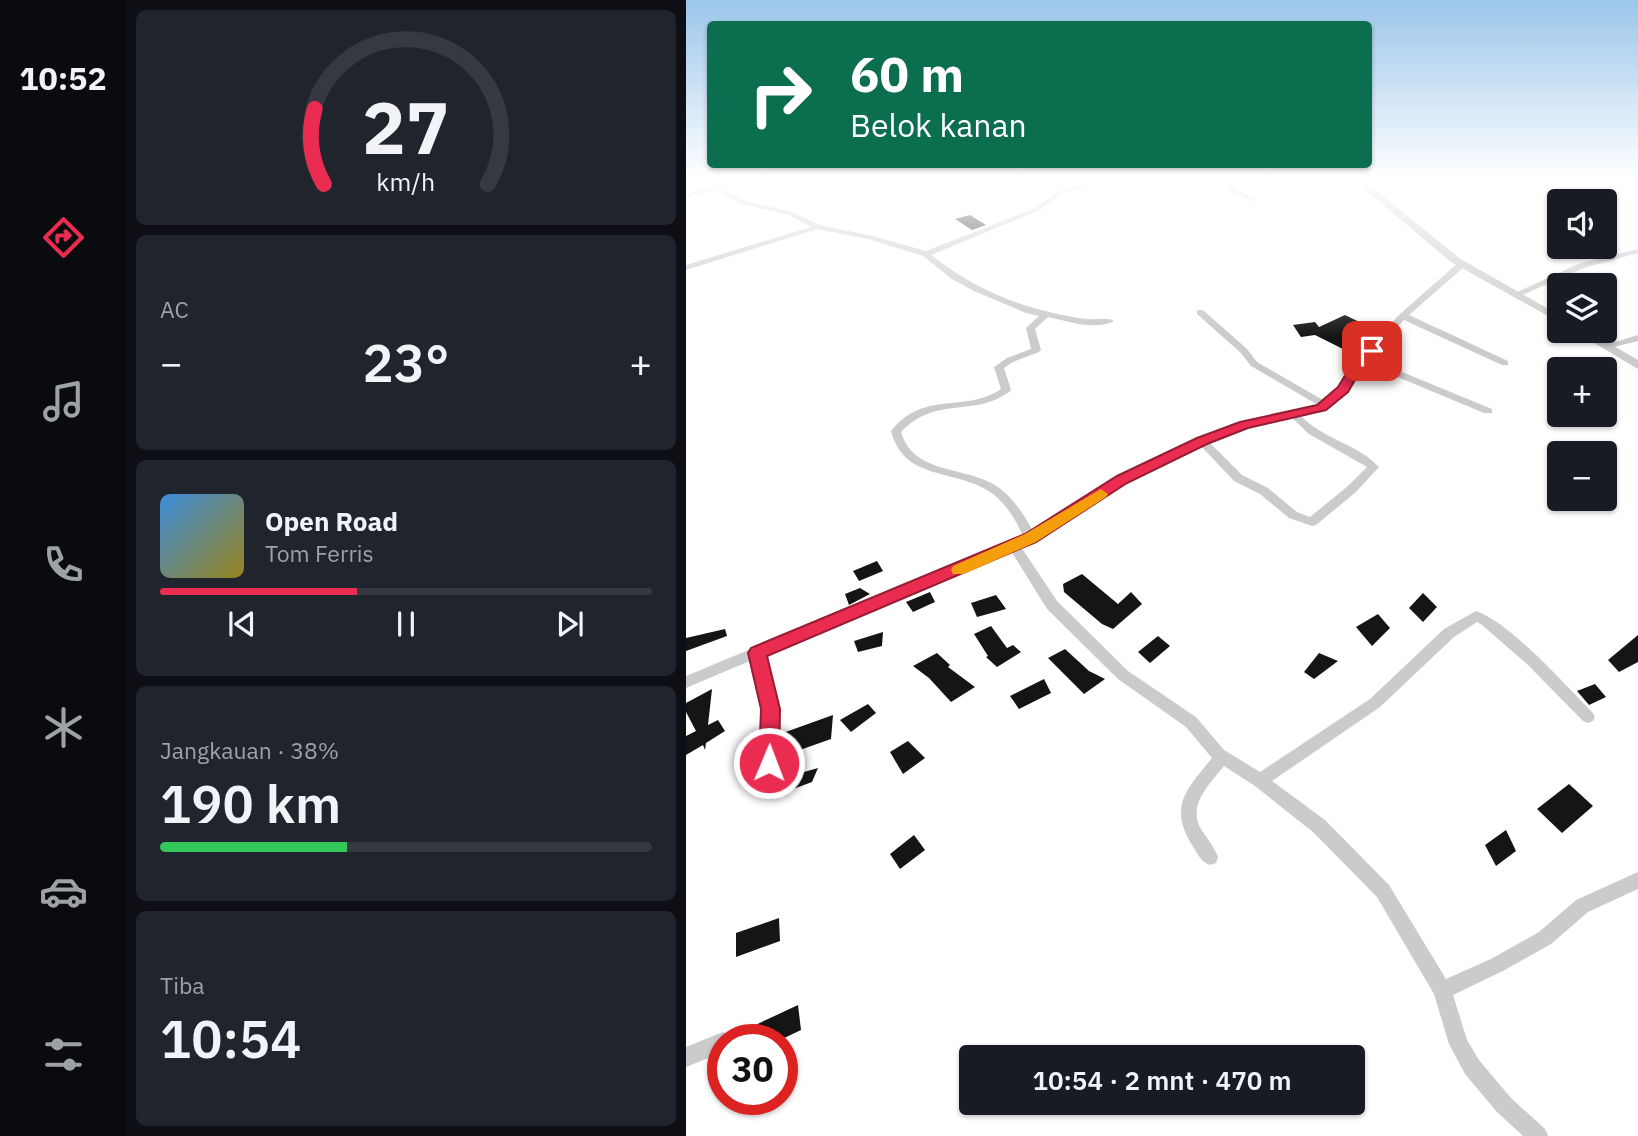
<!DOCTYPE html>
<html lang="id">
<meta charset="utf-8">
<style>
body{margin:0;font-family:"IBM Plex Sans",sans-serif;background:#20242c;color:#f1f3f6;height:100vh;display:flex;flex-direction:column;font-size:26px;white-space:nowrap}
*{box-sizing:border-box;margin:0}
p{font-size:23px;color:#9ea1a6}
.icon{flex:none;width:38px;height:38px;fill:none;stroke:currentColor;stroke-width:2;stroke-linecap:round;stroke-linejoin:round}
.map{position:relative;flex:1;overflow:hidden}
.side{display:flex;flex-direction:column;gap:10px;padding:10px;background:#0d0f14;width:560px}
.side>*{flex:none}
.hud{position:absolute;left:21px;top:21px;width:665px;height:147px;border-radius:7px;box-shadow:0 2px 5px #0004;background:#0b6e4f;color:#fff;overflow:hidden}
.tools{position:absolute;left:861px;top:189px;display:grid;gap:14px}
.tools a{display:grid;place-items:center;width:70px;height:70px;border-radius:7px;background:#171b24;box-shadow:0 2px 5px #0004;font-size:35px}
.speed{position:absolute;left:21px;top:1024px;display:flex;gap:14px;font-size:35px;font-weight:700;text-align:center}
.speed>*{display:grid;place-content:center;width:91px;height:91px;border-radius:50%;background:#171b24;box-shadow:0 2px 5px #0004;line-height:1}
.speed .limit{border:10px solid #d22;background:#fff;color:#111}
.pin{position:absolute;display:grid;place-items:center;width:60px;height:60px;color:#fff;margin:-30px;border-radius:14px;box-shadow:0 4px 10px #0006}
.me{position:absolute;width:77px;margin:-38px;rotate:1deg;stroke-linejoin:round;filter:drop-shadow(0 0 5px #0008)}
.turn{display:flex;align-items:center;gap:24px;height:147px;padding:0 28px;font-size:32px}
.turn .icon{width:91px;height:91px;stroke-width:2.5}
.turn b{display:block;font-size:49px;line-height:60px}
.big{font-size:52px;font-weight:600;line-height:1.1}
.side .tile{flex:1;display:flex;flex-direction:column;justify-content:center;gap:10px;min-width:0;padding:0 24px;border-radius:10px;background:#20242c}
.side .dial{align-items:center;gap:0}
.dial svg{height:182px;overflow:visible;fill:none;stroke:#363941;stroke-width:7;stroke-linecap:round;text-anchor:middle}
.dial text{fill:#f1f3f6;stroke:none}
.song{display:flex;align-items:center;gap:21px}
.cover{width:84px;height:84px;border-radius:10px;background:linear-gradient(135deg,hsl(210 70% 55%),hsl(50 70% 35%))}
.played{height:7px;border-radius:4px;background:linear-gradient(90deg,#e92c50 40%,#363941 40%)}
.keys{display:flex;justify-content:space-around;direction:ltr}
.heat{display:flex;justify-content:space-between;align-items:center;font-size:38px;direction:ltr}
.charge{height:10px;border-radius:5px;background:linear-gradient(90deg,#34c759 38%,#363941 0)}
.trip{position:absolute;left:273px;top:1045px;width:406px;height:70px;border-radius:7px;background:#171b24;box-shadow:0 2px 5px #0004;font-weight:600;line-height:70px;text-align:center}
main{display:flex;flex:1;min-height:0}
.dock{display:flex;flex-direction:column;width:126px;justify-content:space-around;align-items:center;background:#090b0e;color:#9ea1a6}
.dock .icon{width:49px;height:49px}
.dock .current{color:#e92c50}
.dock b{font-size:32px;color:#f1f3f6}
.map>svg:first-child{display:block}
</style>
<main>
<nav class="dock">
<b>10:52</b>
<svg class="icon current" aria-label="directions" viewBox="0 0 24 24"><path d="M12 3l9 9-9 9-9-9zM9 14v-3h6M13 9l2 2-2 2"/></svg>
<svg class="icon" aria-label="music" viewBox="0 0 24 24"><path d="M9 18V5l10-2v13"/><circle cx="6" cy="18" r="3"/><circle cx="16" cy="16" r="3"/></svg>
<svg class="icon" aria-label="phone" viewBox="0 0 24 24"><path d="M5 4h4l2 5-3 2q2 4 5 5l2-3 5 2v4C11 20 4 13 5 4z"/></svg>
<svg class="icon" aria-label="climate" viewBox="0 0 24 24"><path d="M12 3v18M4 7l16 10M4 17L20 7"/></svg>
<svg class="icon" aria-label="car" viewBox="0 0 24 24"><path d="M5 17H2v-5l4-1 3-4h7l3 4 3 1v5h-3M9 17h6M6 11h13"/><circle cx="7" cy="17" r="2"/><circle cx="17" cy="17" r="2"/></svg>
<svg class="icon" aria-label="filters" viewBox="0 0 24 24"><path d="M4 7h16M4 17h16"/><circle cx="9" cy="7" r="2"/><circle cx="15" cy="17" r="2"/></svg>
</nav>
<section class="side">
<div class="tile dial"><svg viewBox="0 0 100 80">
<path d="M14 69A42 42 0 1 1 86 69"/>
<path d="M14 69A42 42 0 0 1 10 36" stroke="#e92c50"/>
<text x="50" y="56" font-size="32" font-weight="700">27</text>
<text x="50" y="72" font-size="11">km/h</text>
</svg></div>
<div class="tile"><p>AC</p>
<div class="heat"><a>−</a><b class="big">23°</b><a>+</a></div>
</div>
<div class="tile">
<div class="song"><i class="cover"></i><div><b>Open Road</b><p>Tom Ferris</p></div></div>
<div class="played"></div>
<div class="keys"><svg class="icon" aria-label="previous" viewBox="0 0 24 24"><path d="M18 5L8 12l10 7zM5 5v14"/></svg><svg class="icon" aria-label="pause" viewBox="0 0 24 24"><path d="M8 5v14M16 5v14"/></svg><svg class="icon" aria-label="next" viewBox="0 0 24 24"><path d="M6 5l10 7-10 7zM19 5v14"/></svg></div>
</div>
<div class="tile"><p>Jangkauan · 38%</p><b class="big">190 km</b><div class="charge"></div></div>
<div class="tile"><p>Tiba</p><b class="big">10:54</b></div>
</section>
<div class="map">
<svg width="952" height="1136" viewBox="0 0 952 1136">
<rect width="100%" height="100%" fill="#fff"/>
<g fill="#151515">
<path d="M284,215L300,225L286,230L269,219Z"/>
<path d="M659,315L692,331L659,350L629,335L615,337L607,325L629,322L633,327Z"/>
<path d="M191,561L197,571L173,581L167,571Z"/>
<path d="M396,574L432,604L445,592L456,604L427,629L416,624L378,592L377,584Z"/>
<path d="M174,588L184,594L163,605L159,594Z"/>
<path d="M244,592L249,602L227,612L220,602Z"/>
<path d="M737,593L751,607L737,622L723,608Z"/>
<path d="M310,595L320,609L291,617L285,603Z"/>
<path d="M692,614L704,628L686,646L670,627Z"/>
<path d="M305,626L321,648L327,645L335,652L311,667L300,657L302,656L288,634Z"/>
<path d="M39,629L41,636L0,651V638Z"/>
<path d="M197,632L196,646L172,652L168,641Z"/>
<path d="M952,635V662L933,672L922,660Z"/>
<path d="M472,636L484,646L464,663L452,652Z"/>
<path d="M379,649L403,671L419,679L398,694L362,658Z"/>
<path d="M251,653L264,665L262,667L289,687L265,702L243,678L227,666Z"/>
<path d="M633,653L652,661L628,679L618,672Z"/>
<path d="M358,679L365,693L333,709L324,696Z"/>
<path d="M909,684L920,697L903,705L891,691Z"/>
<path d="M26,689L22,725L32,720L39,731L20,743L19,750L17,745L0,755V736L10,731L0,712V703Z"/>
<path d="M182,704L190,713L165,732L154,720Z"/>
<path d="M147,715L145,739L94,757V734Z"/>
<path d="M222,741L239,758L217,774L204,752Z"/>
<path d="M132,768L126,782L99,792L97,778Z"/>
<path d="M883,784L907,806L876,833L851,809Z"/>
<path d="M820,830L830,851L810,866L799,845Z"/>
<path d="M228,835L239,850L214,869L204,854Z"/>
<path d="M93,918L94,941L50,957V933Z"/>
<path d="M112,1005L115,1030L94,1040H66L65,1027Z"/>
</g>
<g fill="none" stroke-linecap="round" stroke-linejoin="round">
<g fill="#cbcbcb" fill-rule="evenodd">
<path d="M35,178H42L33,188L60,201L107,212L133,225L187,236L240,251L350,208L371,192L418,178H429L375,194L354,210L245,255C285,286 326,305 376,315C385,316 394,319 402,319C411,320 421,317 428,321C410,331 381,321 362,317L349,329L355,350L353,352L327,362L318,368L325,390L323,392C286,418 251,395 215,432C227,474 277,466 309,485C326,496 337,513 347,531C413,489 478,449 553,424C578,415 606,411 632,405L565,366L555,353L511,314V310H517L561,349L571,362L637,400L653,387L673,357L714,314L773,262H779V266L723,315L822,361V365H816L718,320L682,358L806,409V413H798L678,363L660,391L642,407L614,415C636,439 672,444 693,467L670,492L630,525L626,526L603,518L574,494L548,481L515,446L440,483L348,541L335,547L371,601L442,671L510,717L538,750L574,772L684,699L758,629L790,611C825,623 879,685 907,713L909,717L907,721L902,723L897,721L842,665L796,625L791,622L768,637L694,707L586,781L639,820L703,885L760,979L805,959L853,932L890,900L952,872V889L902,912L865,944L817,971L767,995L781,1040L793,1060L825,1098L859,1129L862,1136H837L811,1112L779,1074L763,1044L748,994L691,897L627,832L569,786L538,766C524,784 501,805 515,829C521,838 528,847 532,857L530,863L524,865C515,862 511,853 506,845C482,806 501,789 526,758L500,727L432,679L361,609L325,551L78,655L92,709L91,763L94,788L91,793L86,795L81,793L75,763L78,709L66,660L0,688V676L337,536C329,518 318,500 301,490C265,469 218,480 205,431C239,389 278,414 315,389L308,367L321,358L345,349L340,328L353,316L340,313L288,291L266,279L237,256L186,240L131,229L0,270V265L125,227L103,215L56,204L28,190L0,198V194L27,187ZM605,417L623,434L681,467L662,486L624,517L611,512L582,488L556,475L523,442L562,427Z"/>
<path d="M438,178H469L466,180Z"/>
<path d="M554,178H564L548,186L550,189L570,199V201H566L545,191L542,184Z"/>
<path d="M952,249V253L898,268L832,297L825,295L892,264Z"/>
<path d="M952,335V341L920,349L916,346Z"/>
<path d="M37,1032L44,1035L46,1040H37V1052L0,1067V1047Z"/>
</g>
<g fill="#cbcbcb" fill-rule="evenodd">
<path d="M665,178H675L773,258L873,315V322L765,262Z"/>
<path d="M888,331H902L952,360V369Z"/>
</g>
</g>
<linearGradient id="sky" x2="0" y2="1"><stop stop-color="#9bc6ea"/><stop offset="0.53" stop-color="#fff"/><stop offset="1" stop-color="#fff" stop-opacity="0"/></linearGradient>
<rect width="952" height="337" fill="url(#sky)"/>
<path fill="#e92c50" stroke="#971d34" stroke-width="2" d="M686,347L690,348V353L680,361L662,392L640,410L562,428L521,444L441,483L350,542L81,656L94,709L93,763L90,770L83,772L76,770L73,763L75,709L62,653L65,648L339,534L431,476L511,438L554,422L631,405L652,387L671,356Z"/>
<path fill="#f59e0b" d="M415,489L422,494L420,497L350,542L278,574H267L265,570L267,566L339,534Z"/>
</svg>
<div class="tools">
<a><svg class="icon" aria-label="sound" viewBox="0 0 24 24"><path d="M4 9h4l5-4v14l-5-4H4zM17 9q2 3 0 6"/></svg></a>
<a><svg class="icon" aria-label="layers" viewBox="0 0 24 24"><path d="M12 4l9 5-9 5-9-5zM3 14l9 5 9-5"/></svg></a>
<a>+</a>
<a>−</a>
</div>
<div class="speed"><div class="limit">30</div></div>
<div class="pin" style="left:686px;top:351px;background:#d93025"><svg class="icon" aria-label="arrive" viewBox="0 0 24 24"><path d="M6 21V4h12l-3 4 3 4H6"/></svg></div>
<svg class="me" style="left:83px;top:763px" viewBox="-20 -20 40 40"><circle r="17" fill="#e92c50" stroke="#fff" stroke-width="3"/><path d="M0-11L8 9 0 5-8 9z" fill="#fff"/></svg>
<div class="trip">10:54 · 2 mnt · 470 m</div>
<div class="hud">
<div class="turn"><svg class="icon" aria-label="right" viewBox="0 0 24 24"><path d="M7 20v-9h11M14 6l5 5-5 5"/></svg><div><b>60 m</b>Belok kanan</div></div>
</div>
</div>
</main>
